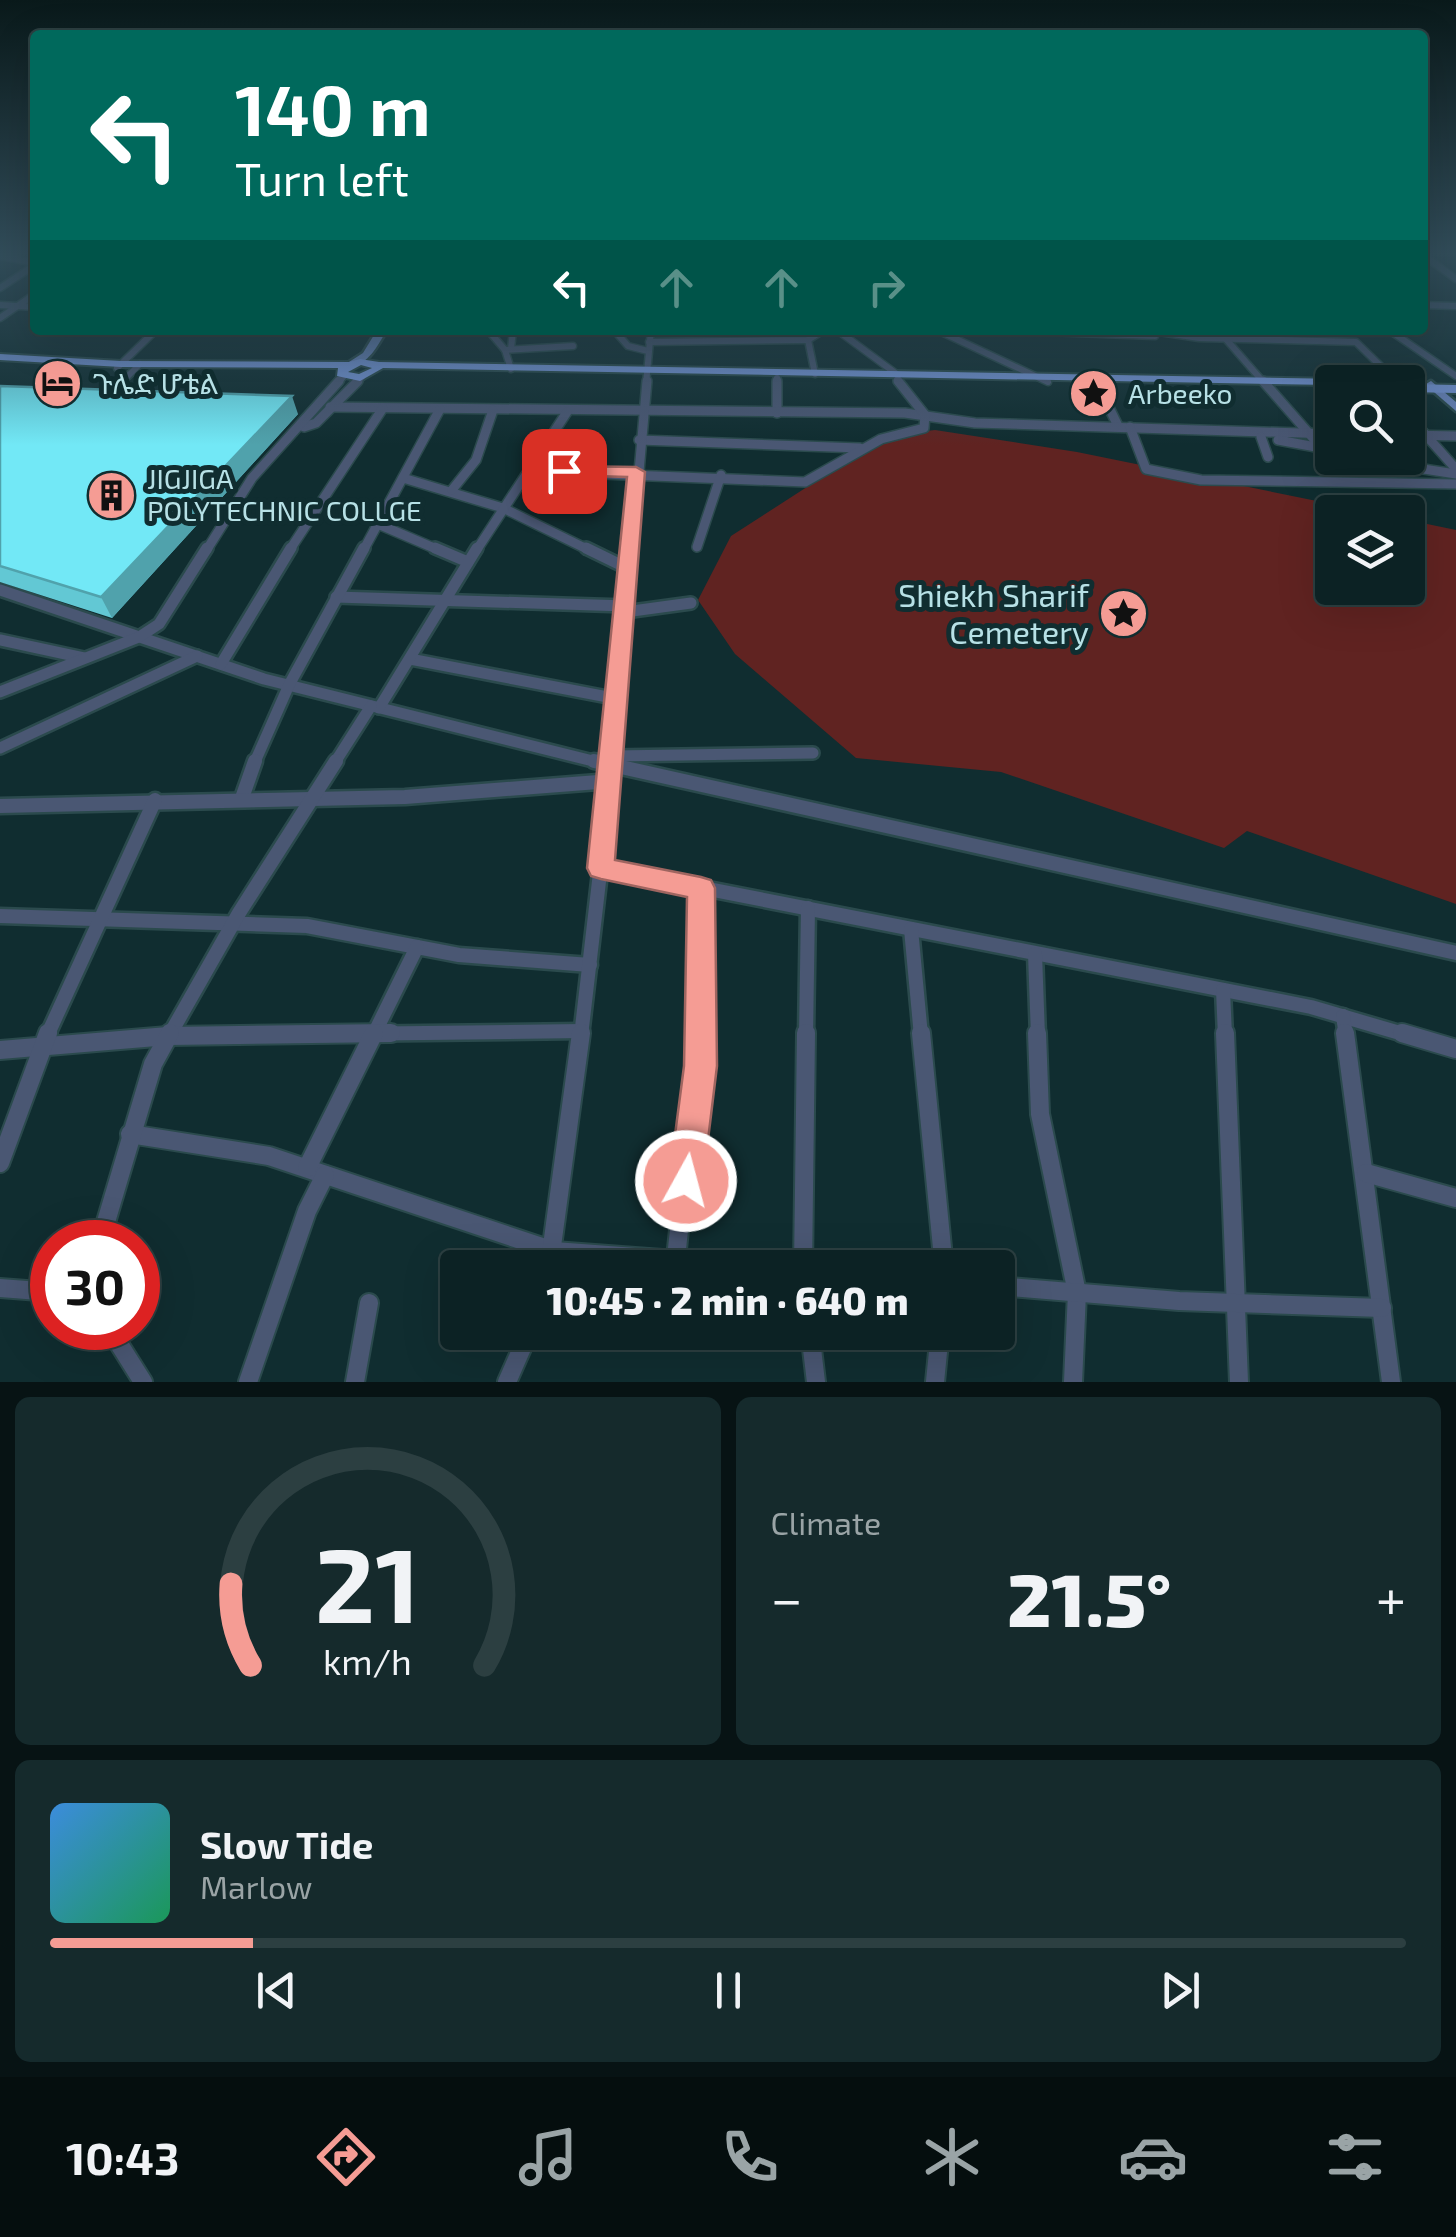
<!DOCTYPE html>
<meta charset="utf-8">
<style>
body{margin:0;font-family:"Exo 2","Noto Sans Ethiopic",sans-serif;background:#152a2c;color:#f1f3f6;height:100vh;display:flex;flex-direction:column;font-size:38px;white-space:nowrap}
*{box-sizing:border-box;margin:0}
p{font-size:32px;color:#9aa4a6}
.icon{flex:none;width:55px;height:55px;fill:none;stroke:currentColor;stroke-width:2;stroke-linecap:round;stroke-linejoin:round}
.map{position:relative;height:1382px;overflow:hidden}
.panel{display:flex;flex-direction:column;gap:15px;padding:15px;background:#071314;flex:1}
.panel>*{flex:none}
.hud{position:absolute;left:30px;top:30px;width:1398px;height:305px;border-radius:10px;box-shadow:0 10px 40px #0002,0 0 0 2px #2c3f41;background:#00695c;color:#fff;overflow:hidden}
.buttons{position:absolute;left:1315px;top:365px;display:grid;gap:20px}
.buttons a{display:grid;place-items:center;width:110px;height:110px;border-radius:10px;background:#0c2224;box-shadow:0 10px 40px #0002,0 0 0 2px #2c3f41;font-size:50px}
.speed{position:absolute;left:30px;top:1220px;display:flex;gap:20px;font-size:50px;font-weight:700;text-align:center}
.speed>*{display:grid;place-content:center;width:130px;height:130px;border-radius:50%;background:#0c2224;box-shadow:0 10px 40px #0002,0 0 0 2px #2c3f41;line-height:1}
.speed .limit{border:15px solid #d22;background:#fff;color:#111}
.pin{position:absolute;display:grid;place-items:center;width:85px;height:85px;color:#fff;margin:-42px;border-radius:20px;box-shadow:0 5px 15px #0006}
.me{position:absolute;width:110px;margin:-55px;rotate:7deg;stroke-linejoin:round;filter:drop-shadow(0 0 8px #0008)}
.turn{display:flex;align-items:center;gap:35px;height:210px;padding:0 40px;font-size:45px}
.turn .icon{width:130px;height:130px;stroke-width:2.5}
.turn b{display:block;font-size:70px;line-height:85px}
.lanes{display:flex;align-items:center;height:95px;padding:0 40px;background:#0003;justify-content:center;gap:50px;direction:ltr}
.lanes .off{opacity:.35}
.big{font-size:75px;font-weight:800;line-height:1.1}
.panel .card{flex:1;display:flex;flex-direction:column;justify-content:center;gap:15px;min-width:0;padding:0 35px;border-radius:15px;background:#152a2c}
.panel .dial{align-items:center;gap:0}
.dial svg{height:260px;overflow:visible;fill:none;stroke:#2c3f41;stroke-width:7;stroke-linecap:round;text-anchor:middle}
.dial text{fill:#f1f3f6;stroke:none}
.song{display:flex;align-items:center;gap:30px}
.cover{width:120px;height:120px;border-radius:15px;background:linear-gradient(135deg,hsl(210 70% 55%),hsl(150 70% 35%))}
.played{height:10px;border-radius:5px;background:linear-gradient(90deg,#f59c94 15%,#2c3f41 15%)}
.keys{display:flex;justify-content:space-around;direction:ltr}
.heat{display:flex;justify-content:space-between;align-items:center;font-size:55px;direction:ltr}
.panel .tiles{flex:1;display:grid;gap:15px;grid-template-columns:1fr 1fr}
.card:last-child{grid-column:span 2}
.trip{position:absolute;left:440px;top:1250px;width:575px;height:100px;border-radius:10px;background:#0c2224;box-shadow:0 10px 40px #0002,0 0 0 2px #2c3f41;font-weight:800;line-height:100px;text-align:center}
.tabs{display:flex;height:160px;justify-content:space-around;align-items:center;background:#050e0e;color:#9aa4a6}
.tabs .icon{width:70px;height:70px}
.tabs .on{color:#f59c94}
.tabs b{font-size:45px;color:#f1f3f6}
.map>svg:first-child{display:block}
</style>
<div class="map">
<svg width="1456" height="1382" viewBox="0 0 1456 1382">
<rect width="100%" height="100%" fill="#102d30"/>
<path fill="#602321" d="M935,430L1077,452L1371,512H1332V588H1408V520L1456,530V904L1247,831L1224,848L1001,772L856,758L735,654L698,600L731,536L886,436Z"/>
<g fill="none" stroke-linecap="round" stroke-linejoin="round">
<defs>
<g id="minor-far4">
<path d="M1422,254L1456,279"/>
<path d="M0,256L35,263"/>
<path d="M0,288L35,265"/>
<path d="M0,305L35,307"/>
<path d="M1422,305L1456,306"/>
<path d="M0,318L35,294"/>
<path d="M488,330L505,350L511,369"/>
<path d="M569,330H585"/>
<path d="M614,330L628,346L648,351"/>
<path d="M837,330L898,375"/>
<path d="M937,330L1048,382"/>
<path d="M995,330L1155,336"/>
<path d="M1146,330L1199,338L1356,342L1397,382"/>
<path d="M1218,330L1265,384"/>
<path d="M1389,330L1456,376"/>
<path d="M808,340L815,374"/>
<path d="M649,342L808,340L824,330"/>
<path d="M511,349L513,330"/>
<path d="M505,350L573,346"/>
<path d="M117,368L156,330"/>
<path d="M777,378V384"/>
<path d="M897,380L900,384"/>
<path d="M120,384L140,364"/>
<path d="M337,384L344,376"/>
<path d="M355,384L362,377"/>
<path d="M646,384L651,330"/>
</g>
<g id="minor-far3">
<path d="M777,381V413"/>
<path d="M1263,381L1320,446"/>
<path d="M1097,383L1118,426"/>
<path d="M104,399L122,381"/>
<path d="M330,407L905,413L975,423L1332,434"/>
<path d="M1408,415L1456,469"/>
<path d="M304,427L316,423L358,381"/>
<path d="M1130,427L1146,469L1201,480L1456,484"/>
<path d="M1408,435L1456,436"/>
<path d="M1261,437L1268,457"/>
<path d="M639,440L860,448"/>
<path d="M1278,440L1332,450"/>
<path d="M1353,458L1456,474"/>
<path d="M528,471L805,482L881,439L924,428L925,415L898,381"/>
<path d="M403,478L503,508L591,551"/>
<path d="M452,490L476,460L493,410"/>
<path d="M378,524L441,551"/>
<path d="M697,547L721,475"/>
<path d="M206,551L252,478L339,381"/>
<path d="M289,551L383,408"/>
<path d="M363,551L440,409"/>
<path d="M476,551L567,412"/>
<path d="M632,551L647,381"/>
</g>
<g id="minor-far2">
<path d="M435,548L468,562"/>
<path d="M586,548L629,569"/>
<path d="M0,590L264,679L605,764"/>
<path d="M336,597L626,606"/>
<path d="M625,612L691,603"/>
<path d="M0,640L84,658"/>
<path d="M410,659L618,699"/>
<path d="M221,664L291,548"/>
<path d="M0,692L139,637L159,624L207,548"/>
<path d="M379,708L477,548"/>
<path d="M0,748L197,656"/>
<path d="M614,756L813,753"/>
<path d="M254,764L289,685L364,548"/>
<path d="M334,764L371,706"/>
<path d="M613,764L632,548"/>
</g>
<g id="minor-far1">
<path d="M594,761L1456,953"/>
<path d="M242,798L255,761"/>
<path d="M0,806L405,797L611,781"/>
<path d="M601,868L1311,1007L1410,1036"/>
<path d="M0,916L307,926L459,955L590,965"/>
<path d="M911,929L921,1036"/>
<path d="M1035,954L1038,1036"/>
<path d="M1223,990L1225,1036"/>
<path d="M1343,1016L1346,1036"/>
<path d="M47,1036L155,800"/>
<path d="M169,1036L239,913L336,761"/>
<path d="M184,1036L582,1031"/>
<path d="M373,1036L417,947"/>
<path d="M581,1036L613,761"/>
<path d="M700,1036L701,888"/>
<path d="M806,1036L808,908"/>
</g>
<g id="minor">
<path d="M921,1033L944,1268"/>
<path d="M1037,1033L1040,1114L1077,1293L1073,1382"/>
<path d="M1225,1033L1239,1382"/>
<path d="M1345,1033L1391,1382"/>
<path d="M1402,1033L1456,1049"/>
<path d="M0,1050L168,1036L391,1033"/>
<path d="M130,1134L269,1156L554,1251L783,1268"/>
<path d="M0,1163L48,1033"/>
<path d="M307,1168L374,1033"/>
<path d="M1366,1173L1456,1198"/>
<path d="M100,1242L153,1064L170,1033"/>
<path d="M676,1258L700,1033"/>
<path d="M549,1268L581,1033"/>
<path d="M803,1268L806,1033"/>
<path d="M998,1286L1179,1301L1382,1308"/>
<path d="M0,1288L52,1292"/>
<path d="M109,1328L143,1382"/>
<path d="M810,1332L816,1382"/>
<path d="M248,1382L307,1211L325,1175"/>
<path d="M355,1382L369,1303"/>
<path d="M507,1382L529,1332"/>
<path d="M935,1382L940,1332"/>
</g>
<g id="major">
<path d="M377,330H387C377,346 369,365 349,366V362L363,353Z"/>
<path d="M1431,381L1456,402V411L1427,386L1426,384Z"/>
</g>
<g id="highway">
<path d="M0,354L121,361L349,362L360,359L379,362L1342,379L1348,382H1332V385L383,368L360,381L337,376L338,368L121,367L0,360ZM361,365L372,368L359,374L348,372Z"/>
<path d="M1408,384L1456,385V393L1408,392Z"/>
</g>
</defs>
<use href="#minor-far4" stroke="#2b4a4d" stroke-width="9"/>
<use href="#minor-far3" stroke="#2b4a4d" stroke-width="12"/>
<use href="#minor-far2" stroke="#2b4a4d" stroke-width="16"/>
<use href="#minor-far1" stroke="#2b4a4d" stroke-width="19"/>
<use href="#minor" stroke="#2b4a4d" stroke-width="22"/>
<use href="#major" stroke="#2b4a4d" stroke-width="5"/>
<use href="#highway" stroke="#2b4a4d" stroke-width="4"/>
<use href="#minor-far4" stroke="#4a5773" stroke-width="6"/>
<use href="#minor-far3" stroke="#4a5773" stroke-width="9"/>
<use href="#minor-far2" stroke="#4a5773" stroke-width="11"/>
<use href="#minor-far1" stroke="#4a5773" stroke-width="14"/>
<use href="#minor" stroke="#4a5773" stroke-width="18"/>
<use href="#major" fill="#6b85be" fill-rule="evenodd"/>
<use href="#highway" fill="#7897dc" fill-rule="evenodd"/>
</g>
<path fill="#62c8d4" d="M0,386L298,414L112,618L0,582Z"/>
<path fill="#50a2ac" d="M292,396L298,414L112,618L101,597Z"/>
<path fill="#72e8f6" stroke="#50a2ac" stroke-width="2.5" d="M0,386L292,396L101,597L0,566Z"/>
<linearGradient id="sky" x2="0" y2="1"><stop stop-color="#09191a"/><stop offset="0.57" stop-color="#314c59"/><stop offset="1" stop-color="#314c59" stop-opacity="0"/></linearGradient>
<rect width="1456" height="445" fill="url(#sky)"/>
<path fill="#f59c94" stroke="#9f6560" stroke-width="2.5" d="M564,466L636,467L645,472L615,860L701,877L711,880L715,888L717,1066L703,1181L698,1194L686,1199L674,1194L669,1181L684,1066L687,897L601,879L591,876L587,868L627,477L558,475L556,471Z"/>
<defs>
<symbol id="hotel-disc" viewBox="-11 -11 22 22"><circle r="9.5" fill="#f59c94" stroke="#102d30"/><path d="M-6-4.5h1.5V1H6V5H4.5V3h-9V5H-6ZM-4 0a1.8 1.8 0 1 1 3.6 0ZM.5 0V-2.5h3Q6-2.5 6 0Z" fill="#111"/></symbol>
<symbol id="sight-disc" viewBox="-11 -11 22 22"><circle r="9.5" fill="#f59c94" stroke="#102d30"/><path d="M0-6L1.8-2.2L6-1.7L2.9 1.2L3.7 5.4L0 3.3L-3.7 5.4L-2.9 1.2L-6-1.7L-1.8-2.2Z" fill="#111"/></symbol>
<symbol id="building-disc" viewBox="-11 -11 22 22"><circle r="9.5" fill="#f59c94" stroke="#102d30"/><path d="M-4-6H4V6H1V3H-1V6H-4ZM-2.5-4.3h1.7v1.8h-1.7ZM.8-4.3h1.7v1.8H.8ZM-2.5-1h1.7V.8h-1.7ZM.8-1h1.7V.8H.8Z" fill="#111"/></symbol>
</defs>
<g fill-rule="evenodd">
<use href="#hotel-disc" x="30" y="356" width="55" height="55"/>
<use href="#sight-disc" x="1066" y="366" width="55" height="55"/>
<use href="#building-disc" x="84" y="468" width="55" height="55"/>
<use href="#sight-disc" x="1096" y="586" width="55" height="55"/>
</g>
<g text-anchor="middle" stroke-width="10" stroke-linejoin="round" paint-order="stroke">
<g font-size="28" fill="#b7e1e6" stroke="#102d30" text-anchor="start">
<text x="93" y="394">ጉሌድ ሆቴል</text>
<text x="1128" y="404">Arbeeko</text>
<text x="147" y="489">JIGJIGA<tspan x="147" dy="32">POLYTECHNIC COLLGE</tspan></text>
</g>
<g font-size="32" fill="#b7e1e6" stroke="#102d30" text-anchor="end">
<text x="1089" y="607">Shiekh Sharif<tspan x="1089" dy="37">Cemetery</tspan></text>
</g>
</g>
</svg>
<div class="buttons">
<a><svg class="icon" aria-label="search" viewBox="0 0 24 24"><circle cx="10" cy="10" r="6"/><path d="M15 15l6 6"/></svg></a>
<a><svg class="icon" aria-label="layers" viewBox="0 0 24 24"><path d="M12 4l9 5-9 5-9-5zM3 14l9 5 9-5"/></svg></a>
</div>
<div class="speed"><div class="limit">30</div></div>
<div class="pin" style="left:564px;top:471px;background:#d93025"><svg class="icon" aria-label="arrive" viewBox="0 0 24 24"><path d="M6 21V4h12l-3 4 3 4H6"/></svg></div>
<svg class="me" style="left:686px;top:1181px" viewBox="-20 -20 40 40"><circle r="17" fill="#f59c94" stroke="#fff" stroke-width="3"/><path d="M0-11L8 9 0 5-8 9z" fill="#fff"/></svg>
<div class="trip">10:45 · 2 min · 640 m</div>
<div class="hud">
<div class="turn"><svg class="icon" aria-label="left" viewBox="0 0 24 24"><path d="M17 20v-9H6M10 6l-5 5 5 5"/></svg><div><b>140 m</b>Turn left</div></div>
<div class="lanes"><svg class="icon" aria-label="left" viewBox="0 0 24 24"><path d="M17 20v-9H6M10 6l-5 5 5 5"/></svg><svg class="icon off" aria-label="ahead" viewBox="0 0 24 24"><path d="M12 20V5M6 11l6-6 6 6"/></svg><svg class="icon off" aria-label="ahead" viewBox="0 0 24 24"><path d="M12 20V5M6 11l6-6 6 6"/></svg><svg class="icon off" aria-label="right" viewBox="0 0 24 24"><path d="M7 20v-9h11M14 6l5 5-5 5"/></svg></div>
</div>
</div>
<section class="panel">
<div class="tiles">
<div class="card dial"><svg viewBox="0 0 100 80">
<path d="M14 69A42 42 0 1 1 86 69"/>
<path d="M14 69A42 42 0 0 1 8 44" stroke="#f59c94"/>
<text x="50" y="56" font-size="32" font-weight="700">21</text>
<text x="50" y="72" font-size="11">km/h</text>
</svg></div>
<div class="card"><p>Climate</p>
<div class="heat"><a>−</a><b class="big">21.5°</b><a>+</a></div>
</div>
<div class="card">
<div class="song"><i class="cover"></i><div><b>Slow Tide</b><p>Marlow</p></div></div>
<div class="played"></div>
<div class="keys"><svg class="icon" aria-label="previous" viewBox="0 0 24 24"><path d="M18 5L8 12l10 7zM5 5v14"/></svg><svg class="icon" aria-label="pause" viewBox="0 0 24 24"><path d="M8 5v14M16 5v14"/></svg><svg class="icon" aria-label="next" viewBox="0 0 24 24"><path d="M6 5l10 7-10 7zM19 5v14"/></svg></div>
</div>
</div>
</section>
<nav class="tabs">
<b>10:43</b>
<svg class="icon on" aria-label="directions" viewBox="0 0 24 24"><path d="M12 3l9 9-9 9-9-9zM9 14v-3h6M13 9l2 2-2 2"/></svg>
<svg class="icon" aria-label="music" viewBox="0 0 24 24"><path d="M9 18V5l10-2v13"/><circle cx="6" cy="18" r="3"/><circle cx="16" cy="16" r="3"/></svg>
<svg class="icon" aria-label="phone" viewBox="0 0 24 24"><path d="M5 4h4l2 5-3 2q2 4 5 5l2-3 5 2v4C11 20 4 13 5 4z"/></svg>
<svg class="icon" aria-label="climate" viewBox="0 0 24 24"><path d="M12 3v18M4 7l16 10M4 17L20 7"/></svg>
<svg class="icon" aria-label="car" viewBox="0 0 24 24"><path d="M5 17H2v-5l4-1 3-4h7l3 4 3 1v5h-3M9 17h6M6 11h13"/><circle cx="7" cy="17" r="2"/><circle cx="17" cy="17" r="2"/></svg>
<svg class="icon" aria-label="filters" viewBox="0 0 24 24"><path d="M4 7h16M4 17h16"/><circle cx="9" cy="7" r="2"/><circle cx="15" cy="17" r="2"/></svg>
</nav>
